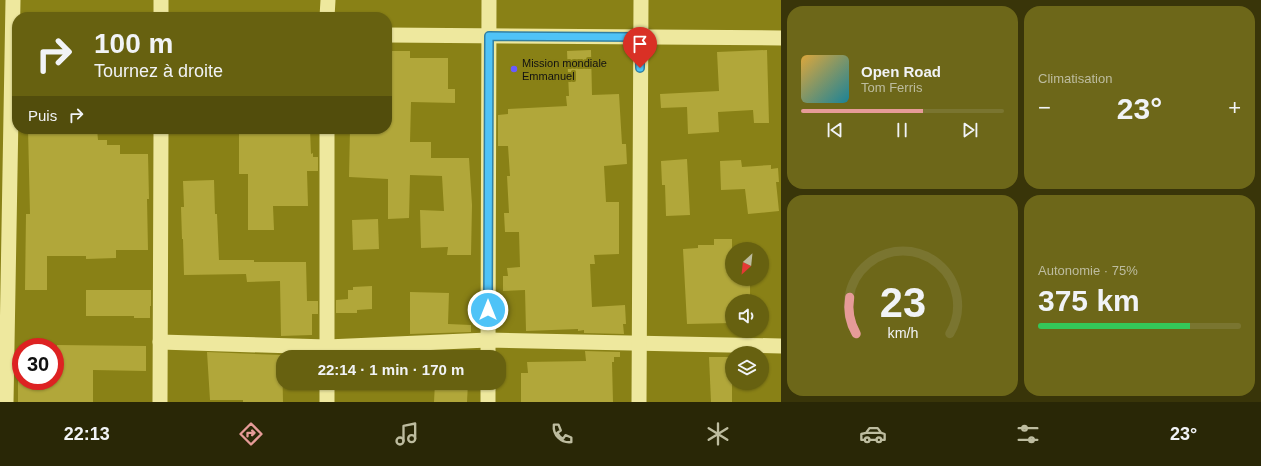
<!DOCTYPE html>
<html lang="fr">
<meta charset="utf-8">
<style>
body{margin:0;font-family:Arial,sans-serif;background:#6d6719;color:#f1f3f6;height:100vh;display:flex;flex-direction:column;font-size:15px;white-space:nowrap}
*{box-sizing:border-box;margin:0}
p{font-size:13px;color:#bdbc9f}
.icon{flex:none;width:22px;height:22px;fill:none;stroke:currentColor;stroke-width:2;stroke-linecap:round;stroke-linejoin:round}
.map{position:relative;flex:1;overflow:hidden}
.panel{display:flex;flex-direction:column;gap:6px;padding:6px;background:#393509;width:480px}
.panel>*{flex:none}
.banner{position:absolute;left:12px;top:12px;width:380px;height:122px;border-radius:16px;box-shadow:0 1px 3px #0004;background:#676110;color:#f1f3f6;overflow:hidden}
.needle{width:26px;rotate:207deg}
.controls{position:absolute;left:725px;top:242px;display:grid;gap:8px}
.controls a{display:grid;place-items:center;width:44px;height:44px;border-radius:50%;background:#676110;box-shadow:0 1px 3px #0004;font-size:20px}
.speed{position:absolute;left:12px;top:338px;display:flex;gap:8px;font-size:20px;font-weight:700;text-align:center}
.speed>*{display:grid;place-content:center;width:52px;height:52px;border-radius:50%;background:#676110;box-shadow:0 1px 3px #0004;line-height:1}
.speed .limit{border:6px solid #d22;background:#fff;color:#111}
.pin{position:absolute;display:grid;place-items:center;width:34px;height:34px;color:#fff;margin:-41px -17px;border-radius:50% 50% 50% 0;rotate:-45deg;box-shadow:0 0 4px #0007}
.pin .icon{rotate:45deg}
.me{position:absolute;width:44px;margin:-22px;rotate:0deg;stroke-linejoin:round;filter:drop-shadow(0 0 3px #0008)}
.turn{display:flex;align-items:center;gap:14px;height:84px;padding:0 16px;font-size:18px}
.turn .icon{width:52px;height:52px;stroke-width:2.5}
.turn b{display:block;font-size:28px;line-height:34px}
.then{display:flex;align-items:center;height:38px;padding:0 16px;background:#0003;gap:8px;font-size:15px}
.big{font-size:30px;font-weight:700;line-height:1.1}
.panel .tile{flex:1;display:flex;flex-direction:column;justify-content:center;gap:6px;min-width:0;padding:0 14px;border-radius:16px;background:#6d6719}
.panel .dial{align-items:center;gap:0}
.dial svg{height:104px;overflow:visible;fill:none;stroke:#7a7530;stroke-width:7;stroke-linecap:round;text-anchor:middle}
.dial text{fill:#f1f3f6;stroke:none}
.song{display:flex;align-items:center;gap:12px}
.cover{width:48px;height:48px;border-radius:6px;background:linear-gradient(135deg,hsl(40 70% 55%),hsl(190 70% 35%))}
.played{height:4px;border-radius:2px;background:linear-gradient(90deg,#e69b98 60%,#7a7530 60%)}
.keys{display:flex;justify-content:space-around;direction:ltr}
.heat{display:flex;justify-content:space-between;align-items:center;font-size:22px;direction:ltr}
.charge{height:6px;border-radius:3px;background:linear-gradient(90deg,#34c759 75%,#7a7530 0)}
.panel .tiles{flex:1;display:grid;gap:6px;grid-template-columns:repeat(2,1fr)}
.trip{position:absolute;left:276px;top:350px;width:230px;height:40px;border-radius:16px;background:#676110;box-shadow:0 1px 3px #0004;font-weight:700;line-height:40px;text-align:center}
.tab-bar{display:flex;height:64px;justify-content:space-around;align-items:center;background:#292706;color:#bdbc9f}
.tab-bar .icon{width:28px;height:28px}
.tab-bar .active{color:#e69b98}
.tab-bar b{font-size:18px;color:#f1f3f6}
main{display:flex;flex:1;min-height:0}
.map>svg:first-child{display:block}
</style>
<main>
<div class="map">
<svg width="781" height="402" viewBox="0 0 781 402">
<rect width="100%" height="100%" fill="#898116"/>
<g fill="#b1a73a">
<path d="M591,50L592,95L619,94L622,144H626L627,164L604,166L606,202H619V254L594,255L595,264H590L592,307L625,305L626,324H623L624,334L584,333V330L578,331V329L526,331L525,290L503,291V276H508L507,268L520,267L519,232H505L504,213H509L507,176H510L508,146H498V115L508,114V109L567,106L566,96H569L567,51Z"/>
<path d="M767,50L769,123H754L753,110L718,112L719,132L688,134L687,107L661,108L660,94L719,91L717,52Z"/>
<path d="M387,51H410V58H448V89H455V103L411,102L410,142H431V158H469L472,205L471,255H447L448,247L421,248L420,210L444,211L442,176L410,175L409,218L388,219V179L349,177L350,129H387Z"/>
<path d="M28,129H97L98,140H107V145H120V154H148L149,199H147L148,250H116V258L86,259V256H47V290H25L26,214H30Z"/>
<path d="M239,129H310L311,154L313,153V157H318V171H307L308,206H273L274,230H248V174H239Z"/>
<path d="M687,159L690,215L666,216L665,185H662L661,161Z"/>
<path d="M741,160L742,167L771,165V169L778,168L779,182H776L779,211L748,214L745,189L721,190L720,161Z"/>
<path d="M214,180L215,214H217L219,260H254V262H306L307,301H318V314H312V335L281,336L280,281L247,282L246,274L184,275L183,239H182L181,207H184L183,181Z"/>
<path d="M378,219L379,249L353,250L352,220Z"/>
<path d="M714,239H732V279H750V301H732V323L687,324L683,249L698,248V245H714Z"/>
<path d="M372,286V309L357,310V313H336V300L348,299V290H353V287Z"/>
<path d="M86,290H151V306H150V318H134V316H86Z"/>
<path d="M410,292L449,293L448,324L471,325V332L410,334Z"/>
<path d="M57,345L146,346V371L93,370V402H18V381H55V361H57Z"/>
<path d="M462,350V357H438V351Z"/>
<path d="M585,351L620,352V357H614V362H612L613,402H521V373H528L527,362L586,361Z"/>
<path d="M207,352L282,355L283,402H243V400H210Z"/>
<path d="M709,357H732V402H711Z"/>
<path d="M435,383H468L467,402H434Z"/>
</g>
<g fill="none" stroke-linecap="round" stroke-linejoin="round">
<g stroke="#eee89e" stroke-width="15">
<path d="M161,17V0"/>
<path d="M327,17L328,0"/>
<path d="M387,35L781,38"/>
<path d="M160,342L327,347L488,340L781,346"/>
<path d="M327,356V129"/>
<path d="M488,357L489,0"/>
<path d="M6,402L13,0"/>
<path d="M160,402L161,129"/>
<path d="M327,402V383"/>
<path d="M488,402V383"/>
<path d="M639,402L641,0"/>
</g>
</g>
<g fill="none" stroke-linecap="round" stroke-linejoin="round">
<defs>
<path id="route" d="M488,310L489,36L640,37V68"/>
</defs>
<use href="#route" stroke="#337fa1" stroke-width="10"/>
<use href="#route" stroke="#4fc3f7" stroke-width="7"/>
</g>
<circle fill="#685bff" stroke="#898116" stroke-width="1.5" cx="514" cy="69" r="4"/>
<g text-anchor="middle" stroke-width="4" stroke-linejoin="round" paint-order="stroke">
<g font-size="11" fill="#111" stroke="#898116" text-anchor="start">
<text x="522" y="67">Mission mondiale<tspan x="522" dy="13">Emmanuel</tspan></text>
</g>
</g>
</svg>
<div class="controls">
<a><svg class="needle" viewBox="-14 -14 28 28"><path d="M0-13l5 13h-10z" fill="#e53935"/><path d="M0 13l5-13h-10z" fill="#bdbc9f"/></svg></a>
<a><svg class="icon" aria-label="sound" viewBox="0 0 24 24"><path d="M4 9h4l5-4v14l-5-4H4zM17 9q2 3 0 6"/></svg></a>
<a><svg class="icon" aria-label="layers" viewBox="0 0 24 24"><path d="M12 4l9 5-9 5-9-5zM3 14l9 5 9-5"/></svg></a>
</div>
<div class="speed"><div class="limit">30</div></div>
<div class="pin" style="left:640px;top:68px;background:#d93025"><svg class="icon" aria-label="arrive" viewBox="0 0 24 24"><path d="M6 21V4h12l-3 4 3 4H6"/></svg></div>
<svg class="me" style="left:488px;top:310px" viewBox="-20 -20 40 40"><circle r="17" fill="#4fc3f7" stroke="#fff" stroke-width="3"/><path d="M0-11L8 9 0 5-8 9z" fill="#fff"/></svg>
<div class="trip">22:14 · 1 min · 170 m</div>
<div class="banner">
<div class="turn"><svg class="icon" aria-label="right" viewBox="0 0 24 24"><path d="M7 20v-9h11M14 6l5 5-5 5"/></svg><div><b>100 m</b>Tournez à droite</div></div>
<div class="then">Puis<svg class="icon" aria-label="right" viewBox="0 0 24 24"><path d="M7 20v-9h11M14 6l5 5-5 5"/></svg></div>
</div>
</div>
<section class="panel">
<div class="tiles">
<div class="tile">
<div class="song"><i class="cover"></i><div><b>Open Road</b><p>Tom Ferris</p></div></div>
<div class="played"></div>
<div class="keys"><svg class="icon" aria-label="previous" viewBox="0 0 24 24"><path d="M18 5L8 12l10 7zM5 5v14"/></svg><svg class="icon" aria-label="pause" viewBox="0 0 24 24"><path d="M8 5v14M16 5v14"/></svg><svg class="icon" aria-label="next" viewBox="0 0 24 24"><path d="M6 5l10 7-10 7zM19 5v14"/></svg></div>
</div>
<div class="tile"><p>Climatisation</p>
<div class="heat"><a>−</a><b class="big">23°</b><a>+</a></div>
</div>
<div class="tile dial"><svg viewBox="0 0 100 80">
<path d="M14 69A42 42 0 1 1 86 69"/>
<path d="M14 69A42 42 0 0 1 9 41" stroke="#e69b98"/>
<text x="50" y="56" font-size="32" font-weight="700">23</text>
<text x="50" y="72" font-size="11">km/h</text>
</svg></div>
<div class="tile"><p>Autonomie · 75%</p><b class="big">375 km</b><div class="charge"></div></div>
</div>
</section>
</main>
<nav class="tab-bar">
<b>22:13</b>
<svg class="icon active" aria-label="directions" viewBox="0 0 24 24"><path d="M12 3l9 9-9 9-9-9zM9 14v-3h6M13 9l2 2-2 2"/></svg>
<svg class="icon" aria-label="music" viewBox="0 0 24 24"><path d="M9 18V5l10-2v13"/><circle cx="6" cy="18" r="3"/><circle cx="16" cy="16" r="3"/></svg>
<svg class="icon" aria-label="phone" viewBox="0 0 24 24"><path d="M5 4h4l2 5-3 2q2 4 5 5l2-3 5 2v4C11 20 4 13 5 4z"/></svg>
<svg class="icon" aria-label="climate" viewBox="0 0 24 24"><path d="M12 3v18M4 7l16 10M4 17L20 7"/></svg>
<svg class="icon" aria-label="car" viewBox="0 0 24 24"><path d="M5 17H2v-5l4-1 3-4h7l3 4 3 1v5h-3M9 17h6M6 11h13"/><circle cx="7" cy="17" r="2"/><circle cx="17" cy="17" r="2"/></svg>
<svg class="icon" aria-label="filters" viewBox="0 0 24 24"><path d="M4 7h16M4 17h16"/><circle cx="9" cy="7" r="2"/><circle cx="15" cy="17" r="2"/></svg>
<b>23°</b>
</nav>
